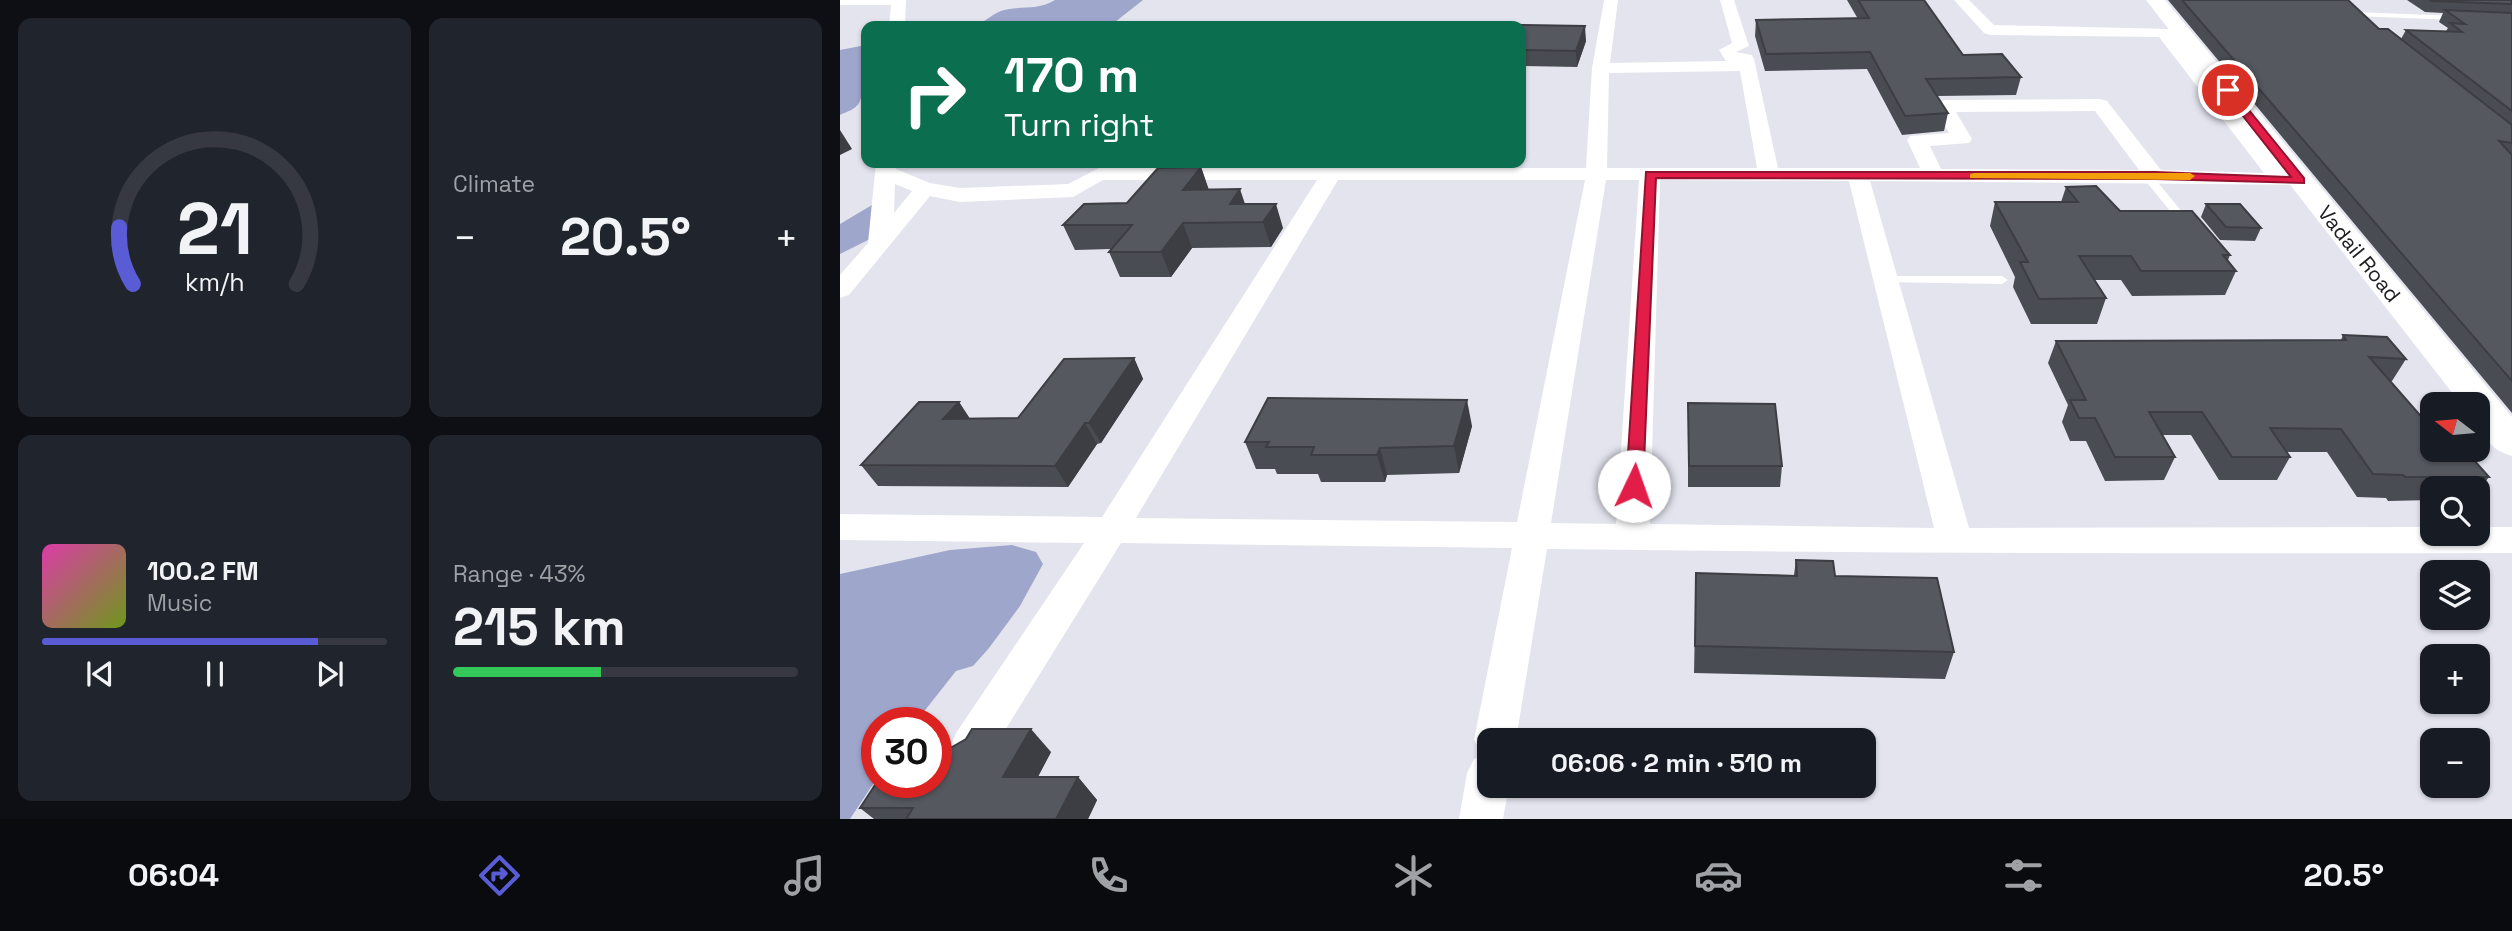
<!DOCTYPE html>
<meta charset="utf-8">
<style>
body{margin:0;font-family:"Space Grotesk",sans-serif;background:#20242c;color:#f1f3f6;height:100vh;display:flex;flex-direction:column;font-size:26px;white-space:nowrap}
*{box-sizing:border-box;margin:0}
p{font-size:23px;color:#9ea1a6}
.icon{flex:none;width:38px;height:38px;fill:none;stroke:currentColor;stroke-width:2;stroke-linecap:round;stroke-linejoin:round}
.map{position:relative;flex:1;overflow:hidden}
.drawer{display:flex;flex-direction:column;gap:18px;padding:18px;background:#0d0f14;width:840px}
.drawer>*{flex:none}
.top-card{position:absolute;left:21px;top:21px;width:665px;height:147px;border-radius:14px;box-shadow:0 2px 5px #0004;background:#0b6e4f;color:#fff;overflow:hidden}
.needle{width:46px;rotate:286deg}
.fabs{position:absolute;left:1580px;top:392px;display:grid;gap:14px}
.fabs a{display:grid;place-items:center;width:70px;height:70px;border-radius:14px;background:#171b24;box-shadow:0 2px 5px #0004;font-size:35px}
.speed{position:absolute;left:21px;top:707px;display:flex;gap:14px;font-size:35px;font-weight:700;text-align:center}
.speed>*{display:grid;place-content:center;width:91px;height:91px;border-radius:50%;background:#171b24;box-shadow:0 2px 5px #0004;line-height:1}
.speed .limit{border:10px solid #d22;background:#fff;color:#111}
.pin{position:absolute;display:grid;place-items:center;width:60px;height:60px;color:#fff;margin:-30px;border:4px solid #fff;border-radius:50%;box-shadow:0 2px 7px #0007}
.me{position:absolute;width:77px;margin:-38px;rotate:3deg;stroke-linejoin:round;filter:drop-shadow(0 0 5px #0008)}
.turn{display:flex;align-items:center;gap:24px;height:147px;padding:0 28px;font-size:32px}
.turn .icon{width:91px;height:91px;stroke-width:2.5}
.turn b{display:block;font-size:49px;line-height:60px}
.big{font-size:52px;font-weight:700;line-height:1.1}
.drawer .card{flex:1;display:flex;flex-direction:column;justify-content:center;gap:10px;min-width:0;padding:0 24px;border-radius:14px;background:#20242c}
.drawer .dial{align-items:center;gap:0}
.dial svg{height:182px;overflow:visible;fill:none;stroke:#363941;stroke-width:7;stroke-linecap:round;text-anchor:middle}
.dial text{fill:#f1f3f6;stroke:none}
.song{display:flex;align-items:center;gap:21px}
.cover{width:84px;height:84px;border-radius:10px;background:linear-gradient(135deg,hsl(320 70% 55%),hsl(80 70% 35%))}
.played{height:7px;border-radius:4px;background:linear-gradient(90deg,#595cd4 80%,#363941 80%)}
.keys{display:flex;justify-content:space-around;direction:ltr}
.heat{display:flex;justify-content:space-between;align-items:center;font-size:38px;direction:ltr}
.charge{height:10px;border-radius:5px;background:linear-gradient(90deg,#34c759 43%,#363941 0)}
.drawer .tiles{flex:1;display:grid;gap:18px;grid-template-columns:repeat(2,1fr)}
.trip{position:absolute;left:637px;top:728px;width:399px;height:70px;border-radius:14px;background:#171b24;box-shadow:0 2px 5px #0004;font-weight:700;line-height:70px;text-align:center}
.dock{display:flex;height:112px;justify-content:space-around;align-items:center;background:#090b0e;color:#9ea1a6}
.dock .icon{width:49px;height:49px}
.dock .active{color:#595cd4}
.dock b{font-size:32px;color:#f1f3f6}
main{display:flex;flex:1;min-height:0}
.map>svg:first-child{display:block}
</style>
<main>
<section class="drawer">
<div class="tiles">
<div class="card dial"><svg viewBox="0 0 100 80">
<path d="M14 69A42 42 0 1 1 86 69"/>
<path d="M14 69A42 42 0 0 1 8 44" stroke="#595cd4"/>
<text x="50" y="56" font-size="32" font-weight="700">21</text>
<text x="50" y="72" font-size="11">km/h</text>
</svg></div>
<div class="card"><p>Climate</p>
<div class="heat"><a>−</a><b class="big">20.5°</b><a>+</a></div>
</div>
<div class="card">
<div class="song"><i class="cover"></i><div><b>100.2 FM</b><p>Music</p></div></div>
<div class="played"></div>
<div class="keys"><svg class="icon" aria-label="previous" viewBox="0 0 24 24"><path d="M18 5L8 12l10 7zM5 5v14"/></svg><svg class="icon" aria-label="pause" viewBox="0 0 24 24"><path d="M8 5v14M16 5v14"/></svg><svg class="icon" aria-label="next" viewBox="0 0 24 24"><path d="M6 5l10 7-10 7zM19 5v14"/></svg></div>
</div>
<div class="card"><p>Range · 43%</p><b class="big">215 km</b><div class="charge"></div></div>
</div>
</section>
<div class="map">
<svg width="1672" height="819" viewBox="0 0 1672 819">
<rect width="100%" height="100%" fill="#e3e4ee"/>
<g fill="#9fa6cc">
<path d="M215,0H303L270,26H132C144,24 150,15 161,11C180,5 198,11 215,0Z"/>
<path d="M26,45C26,58 25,93 19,103C16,109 6,112 0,115V50Z"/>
<path d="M32,205L30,239L0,254V224Z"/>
<path d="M172,545L196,552L203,564L180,606L149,648L133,666L116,671L75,723H37V778L10,819H0V574L110,550Z"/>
</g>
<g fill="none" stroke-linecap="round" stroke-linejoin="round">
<g fill="#fff" fill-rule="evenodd">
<path d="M1516,12L1618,16L1622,18L1618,20L1513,16Z"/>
<path d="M1307,173L1311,174L1352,224V228H1344L1303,178L1302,176Z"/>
<path d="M1046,276H1162L1168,280L1162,284L1042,282L1040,280Z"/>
</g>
<g fill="#fff" fill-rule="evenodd">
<path d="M0,0H66L65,26H49L51,5H0Z"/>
<path d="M764,0H778L770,63L886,61L879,50L892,43L880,0H894L909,46L896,52L912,55L914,59L938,168H1080L1067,140L1070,136L1109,133L1095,106L1104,100L1260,99L1267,101L1321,170L1424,173L1319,37L1150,35L1144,33L1114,0H1129L1154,25L1330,29L1446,173L1468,175L1471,180L1468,185L1030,181L1129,528L1592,527V534H1638V527H1672V553C1350,554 1027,553 707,549L676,740H649V786H669L663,819H619L627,773L634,759L643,755L634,740L672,548L281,543L146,761L131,767L116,761L110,747L116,733L244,543L0,540V514L262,517L477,180H263L233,197L120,202L90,196L9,295L0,298V275L28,243L36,163H56V169L90,183L120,188L228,184L259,168H746L752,68ZM900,71L917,168H767L769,73ZM1255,111L1299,170L1101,169L1090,146L1129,143L1132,139L1116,112ZM498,180H745L677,522L296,518ZM766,180H799L776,524L711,523ZM820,180L1009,181L1094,528L810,524ZM55,184L72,191L54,213Z"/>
</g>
<path fill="#fff" fill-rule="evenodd" d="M1306,0H1325L1672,417V456C1646,449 1638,429 1638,404H1621Z"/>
</g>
<g fill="#4a4c53">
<path d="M1007,0H1084L1123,55L1181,77L1176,95L1097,96L1108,113L1104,131L1062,135L1027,69L925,71L915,36L916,20L1018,19Z"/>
<path d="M1328,0H1508L1539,29L1561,39L1566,30L1606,31L1608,28L1599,22L1603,13L1585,12L1567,0H1672V413Z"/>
<path d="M681,26L746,41L737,67L681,66Z"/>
<path d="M361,167L369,190L405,204L443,228L431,247L352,248L331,277H280L269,252L271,249L235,250L223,225L287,203Z"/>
<path d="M1226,187L1280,211L1390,255L1388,260L1396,271L1385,295L1292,296L1281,280H1254L1266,298L1257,324H1191L1173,287L1175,277L1150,226L1155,202H1221Z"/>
<path d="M1366,204L1421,228L1415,241L1380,240L1361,217Z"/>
<path d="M1503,335L1566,359L1552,381H1550L1592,450L1649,477L1638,491V488H1592V500L1548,501L1546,498L1517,497L1487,452H1446L1450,457L1437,480H1379L1351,435H1322L1335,457L1324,480L1265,481L1246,441H1230L1222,422L1228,405L1208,363L1216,341L1501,340Z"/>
<path d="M294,358L303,379L261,443L257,444L228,487L38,486L21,465L119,402L130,419L178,418Z"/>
<path d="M848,403L942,466L940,487H848Z"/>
<path d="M632,426L619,473L547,475L545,482H481L478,474H437L435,469H416L405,442Z"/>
<path d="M956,560L995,576L1114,652L1105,679L854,673L856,573L954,575Z"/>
<path d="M211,752L198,777H238L257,800L248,819H34L20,808Z"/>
</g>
<g fill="#3c3e43">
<path d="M745,26L746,41L737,67L736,51Z"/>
<path d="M0,130L12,149L0,155Z"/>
<path d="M361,167L369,191L343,190Z"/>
<path d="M400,189L408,213L390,204Z"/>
<path d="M436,204L443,228L431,247L423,222Z"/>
<path d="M343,223L352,248L331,277L321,252Z"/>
<path d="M294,358L303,379L261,443L249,423Z"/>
<path d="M627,400L632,426L619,473L614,446Z"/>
<path d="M119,402L132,422L103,419Z"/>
<path d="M245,423L257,444L228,487L215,466Z"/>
<path d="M540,448L547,475L545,482L537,455Z"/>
<path d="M191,729L211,752L185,800L163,777Z"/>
<path d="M238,777L257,800L248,819H216Z"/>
</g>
<g fill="#565860" stroke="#3c3e43" stroke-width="2">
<path d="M1018,0H1084L1123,55L1162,54L1181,77L1086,79L1108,113L1065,116L1030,52L926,54L916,20L1029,18Z"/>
<path d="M1342,0H1508L1539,29H1548L1672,125V143L1659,141L1672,155V381Z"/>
<path d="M1590,0H1672V4L1591,1Z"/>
<path d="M1605,10L1672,13V111L1566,30L1622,32L1610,23L1625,24Z"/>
<path d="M681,25L745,26L736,51L681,50Z"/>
<path d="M361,167L343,190L400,189L390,204H436L423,222L343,223L321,252H269L292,225H223L244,204L287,203L318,168Z"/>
<path d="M1256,186L1280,211H1352L1390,255H1383L1396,271H1301L1291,256H1239L1266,298L1199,299L1180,262H1188L1155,202H1238L1226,187Z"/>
<path d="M1366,204H1400L1421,228L1386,227Z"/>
<path d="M1503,335L1547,337L1566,359L1529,357L1592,429V450H1625L1649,477H1565L1563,475L1533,474L1501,429L1430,428L1450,457H1392L1362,412H1309L1335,457H1275L1255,418H1239L1230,400H1246L1216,341L1506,340Z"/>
<path d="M294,358L249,423H245L215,466L21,465L79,402H119L103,419L178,418L224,359Z"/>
<path d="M428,398L627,400L614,446L540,448L537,455H471L474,447H426L429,442H405Z"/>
<path d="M848,403L935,404L942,466H849Z"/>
<path d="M956,560L993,561L995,576L1097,578L1114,652L855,646L856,573L957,576Z"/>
<path d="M132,729H191L163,777H238L216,819H66L73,808H20L37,782H96V747H112L126,739Z"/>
</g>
<path fill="#e11d48" stroke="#92132f" stroke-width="2" d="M1384,88H1391L1464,178V183L1315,179L816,178L803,486L800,491H788L786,486L806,172H1315L1451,177L1384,92Z"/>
<path fill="#f59e0b" d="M1134,173H1350L1355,176L1350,180L1130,178V174Z"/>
<g text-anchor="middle" stroke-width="7" stroke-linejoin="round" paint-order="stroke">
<g font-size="21" fill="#1e1e22" stroke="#fff">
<text transform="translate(1519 254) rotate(51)" y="7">Vadail Road</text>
</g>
</g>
</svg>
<div class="fabs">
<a><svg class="needle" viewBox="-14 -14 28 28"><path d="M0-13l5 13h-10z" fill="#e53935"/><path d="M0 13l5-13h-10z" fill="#9ea1a6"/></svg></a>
<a><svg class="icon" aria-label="search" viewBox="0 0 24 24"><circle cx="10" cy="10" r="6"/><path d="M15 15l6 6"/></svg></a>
<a><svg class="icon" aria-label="layers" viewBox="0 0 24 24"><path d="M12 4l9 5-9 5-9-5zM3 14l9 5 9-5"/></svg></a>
<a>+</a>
<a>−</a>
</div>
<div class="speed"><div class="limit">30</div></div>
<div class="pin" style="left:1388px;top:90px;background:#d93025"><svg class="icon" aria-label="arrive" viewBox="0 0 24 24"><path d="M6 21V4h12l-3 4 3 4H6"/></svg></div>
<svg class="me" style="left:794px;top:486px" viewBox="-20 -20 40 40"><circle r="19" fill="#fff"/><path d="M0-13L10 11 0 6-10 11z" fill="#e11d48"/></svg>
<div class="trip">06:06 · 2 min · 510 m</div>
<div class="top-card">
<div class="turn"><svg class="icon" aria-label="right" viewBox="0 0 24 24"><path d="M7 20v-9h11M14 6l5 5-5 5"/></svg><div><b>170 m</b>Turn right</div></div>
</div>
</div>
</main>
<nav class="dock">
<b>06:04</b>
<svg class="icon active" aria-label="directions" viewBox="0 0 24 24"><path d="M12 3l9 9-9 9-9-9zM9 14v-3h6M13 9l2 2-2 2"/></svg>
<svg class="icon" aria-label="music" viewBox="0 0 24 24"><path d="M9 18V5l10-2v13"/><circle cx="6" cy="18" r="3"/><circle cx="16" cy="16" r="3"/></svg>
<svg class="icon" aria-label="phone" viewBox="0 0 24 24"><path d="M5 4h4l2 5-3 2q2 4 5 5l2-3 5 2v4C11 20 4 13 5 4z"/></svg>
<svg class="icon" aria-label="climate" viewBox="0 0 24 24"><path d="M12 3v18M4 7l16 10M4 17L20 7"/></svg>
<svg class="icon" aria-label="car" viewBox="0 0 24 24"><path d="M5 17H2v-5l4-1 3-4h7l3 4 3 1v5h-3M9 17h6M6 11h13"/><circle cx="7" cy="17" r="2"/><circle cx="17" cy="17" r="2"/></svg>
<svg class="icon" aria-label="filters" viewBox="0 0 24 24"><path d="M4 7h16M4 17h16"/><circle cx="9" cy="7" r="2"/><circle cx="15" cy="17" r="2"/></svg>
<b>20.5°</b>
</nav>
